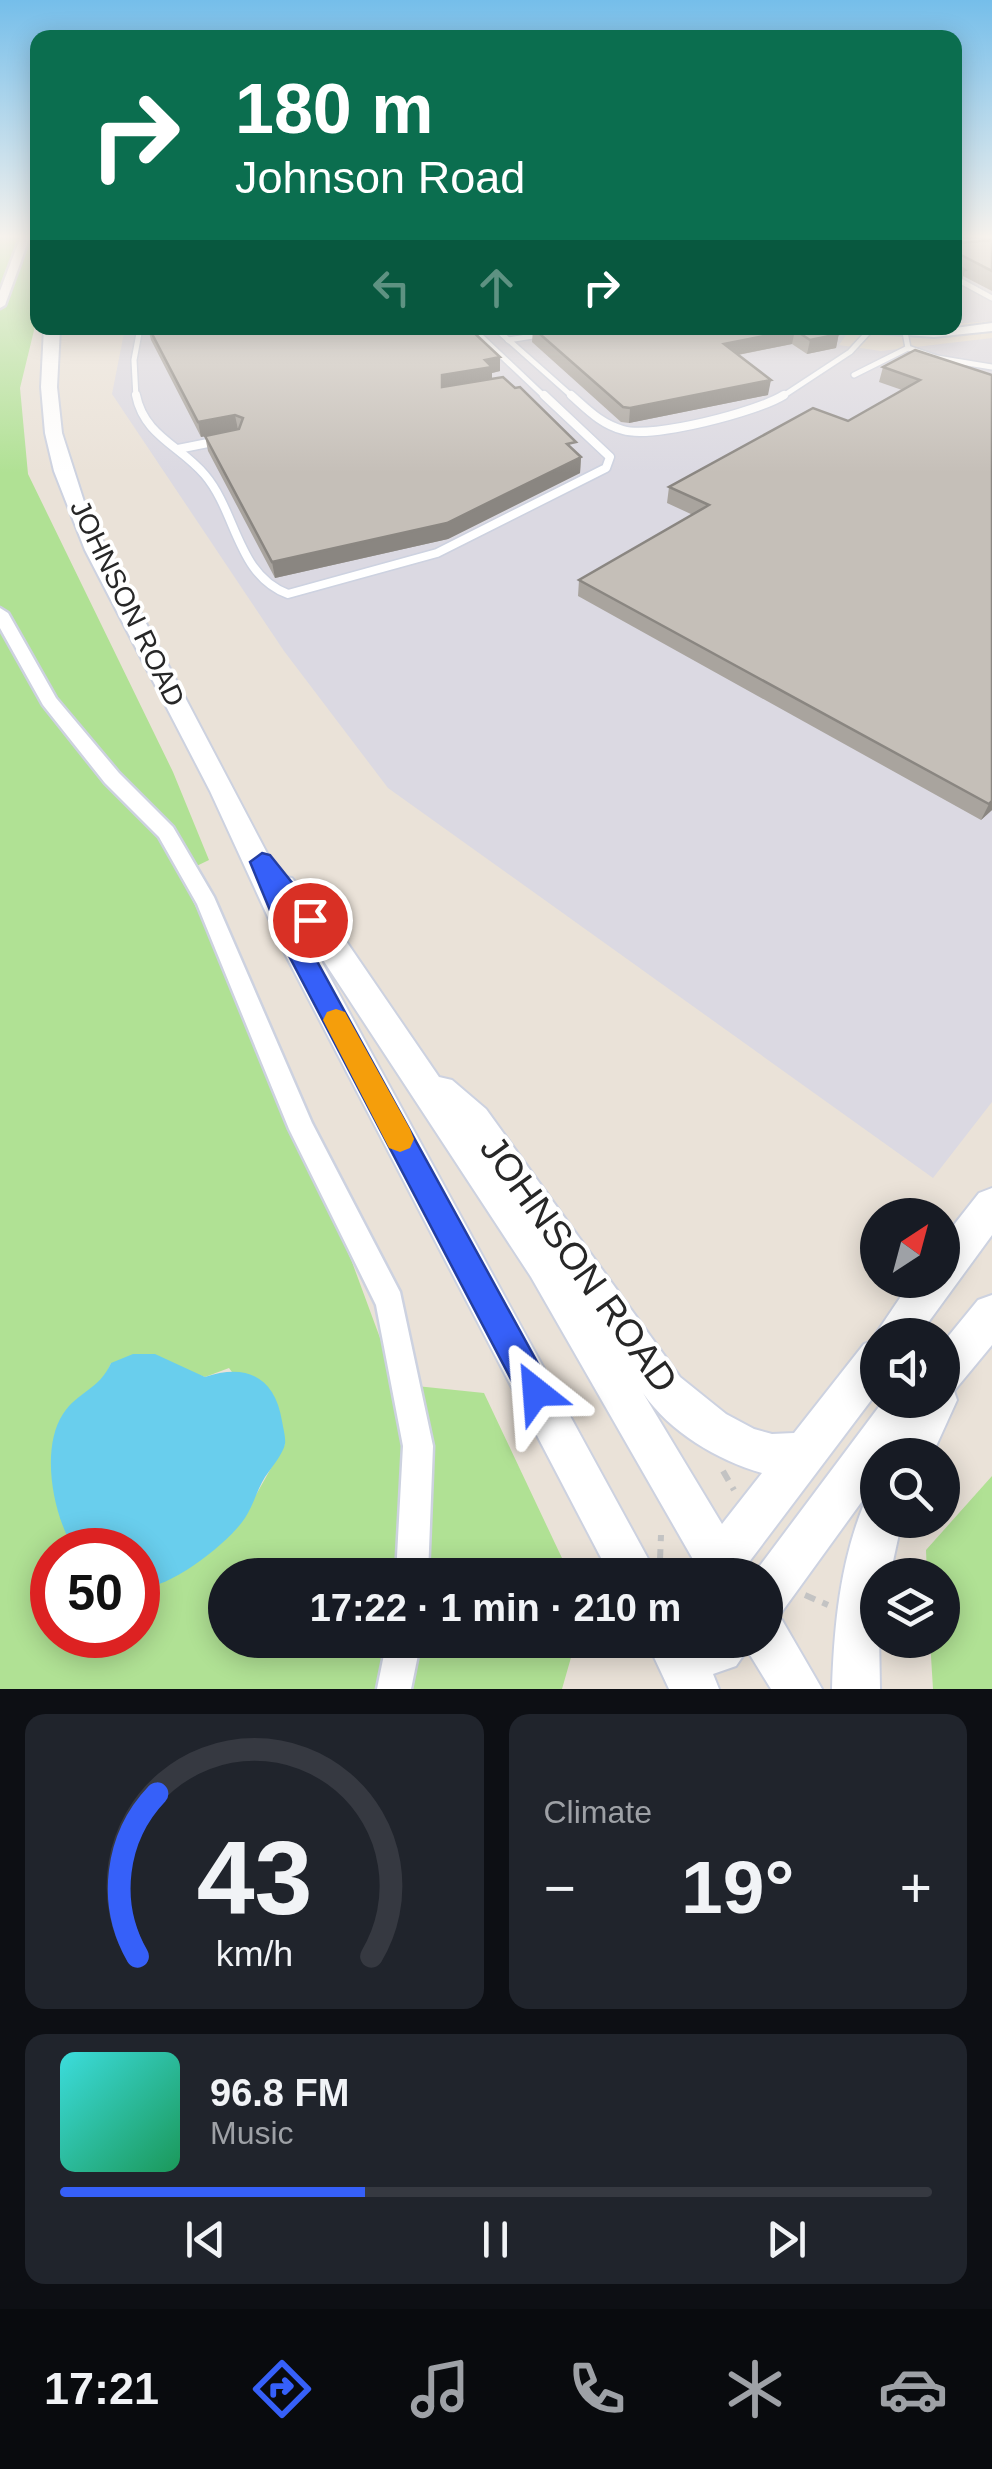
<!DOCTYPE html>
<meta charset="utf-8">
<style>
body{margin:0;font-family:Arial,sans-serif;background:#20242c;color:#f1f3f6;height:100vh;display:flex;flex-direction:column;font-size:38px;white-space:nowrap}
*{box-sizing:border-box;margin:0}
p{font-size:32px;color:#9ea1a6}
.icon{flex:none;width:55px;height:55px;fill:none;stroke:currentColor;stroke-width:2;stroke-linecap:round;stroke-linejoin:round}
.map{position:relative;height:1689px;overflow:hidden}
.side{display:flex;flex-direction:column;gap:25px;padding:25px;background:#0d0f14;flex:1}
.side>*{flex:none}
.hud{position:absolute;left:30px;top:30px;width:932px;height:305px;border-radius:20px;box-shadow:0 5px 25px #0003;background:#0b6e4f;color:#fff;overflow:hidden}
.needle{width:65px;rotate:36deg}
.tools{position:absolute;left:860px;top:1198px;display:grid;gap:20px}
.tools a{display:grid;place-items:center;width:100px;height:100px;border-radius:50%;background:#171b24;box-shadow:0 5px 25px #0003;font-size:50px}
.speed{position:absolute;left:30px;top:1528px;display:flex;gap:20px;font-size:50px;font-weight:700;text-align:center}
.speed>*{display:grid;place-content:center;width:130px;height:130px;border-radius:50%;background:#171b24;box-shadow:0 5px 25px #0003;line-height:1}
.speed .limit{border:15px solid #d22;background:#fff;color:#111}
.pin{position:absolute;display:grid;place-items:center;width:85px;height:85px;color:#fff;margin:-42px;border:5px solid #fff;border-radius:50%;box-shadow:0 2px 10px #0007}
.me{position:absolute;width:110px;margin:-55px;rotate:332deg;stroke-linejoin:round;filter:drop-shadow(0 0 8px #0008)}
.turn{display:flex;align-items:center;gap:35px;height:210px;padding:0 40px;font-size:45px}
.turn .icon{width:130px;height:130px;stroke-width:2.5}
.turn b{display:block;font-size:70px;line-height:85px}
.lanes{display:flex;align-items:center;height:95px;padding:0 40px;background:#0003;justify-content:center;gap:50px;direction:ltr}
.lanes .off{opacity:.35}
.big{font-size:75px;font-weight:700;line-height:1.1}
.side .tile{flex:1;display:flex;flex-direction:column;justify-content:center;gap:15px;min-width:0;padding:0 35px;border-radius:20px;background:#20242c}
.side .dial{align-items:center;gap:0}
.dial svg{height:260px;overflow:visible;fill:none;stroke:#363941;stroke-width:7;stroke-linecap:round;text-anchor:middle}
.dial text{fill:#f1f3f6;stroke:none}
.song{display:flex;align-items:center;gap:30px}
.cover{width:120px;height:120px;border-radius:15px;background:linear-gradient(135deg,hsl(180 70% 55%),hsl(150 70% 35%))}
.played{height:10px;border-radius:5px;background:linear-gradient(90deg,#3660f9 35%,#363941 35%)}
.keys{display:flex;justify-content:space-around;direction:ltr}
.heat{display:flex;justify-content:space-between;align-items:center;font-size:55px;direction:ltr}
.side .tiles{flex:1;display:grid;gap:25px;grid-template-columns:1fr 1fr}
.tile:last-child{grid-column:span 2}
.trip{position:absolute;left:208px;top:1558px;width:575px;height:100px;border-radius:50px;background:#171b24;box-shadow:0 5px 25px #0003;font-weight:700;line-height:100px;text-align:center}
.dock{display:flex;height:160px;justify-content:space-around;align-items:center;background:#090b0e;color:#9ea1a6}
.dock .icon{width:70px;height:70px}
.dock .selected{color:#3660f9}
.dock b{font-size:45px;color:#f1f3f6}
.map>svg:first-child{display:block}
</style>
<div class="map">
<svg width="992" height="1689" viewBox="0 0 992 1689">
<rect width="100%" height="100%" fill="#eae2d8"/>
<g fill="#dbd9e2">
<path d="M955,236H992V321L955,324Z"/>
<path d="M125,328H834L846,335L839,345L881,351L992,338V1102L933,1178L388,788L284,651L112,394Z"/>
</g>
<g fill="#b0e194" fill-rule="evenodd">
<path d="M0,236H37V318L20,388L28,474L173,772L209,860L180,874L223,964L352,1262L397,1384L484,1393L570,1575H225V1640H576L562,1689H0ZM111,1363L183,1369L205,1377L229,1368L285,1444C251,1500 238,1544 174,1575C162,1581 151,1590 138,1588V1635H52V1550H75L71,1545L80,1397L103,1381Z"/>
<path d="M992,1476V1689H933L930,1640H942V1575H927L926,1550Z"/>
</g>
<path fill="#69ceed" d="M133,1354H155L205,1377C245,1363 275,1376 282,1421C283,1427 286,1438 285,1444C283,1454 271,1468 265,1477C257,1490 253,1506 245,1518C229,1543 167,1591 138,1588V1550H75C53,1517 40,1449 63,1414C78,1391 99,1390 111,1363Z"/>
<g fill="none" stroke-linecap="round" stroke-linejoin="round">
<defs>
<g id="lane-far1">
<path d="M955,278L992,298"/>
<path d="M472,328L546,398"/>
<path d="M495,328L574,398"/>
<path d="M508,340L545,334"/>
<path d="M908,348L937,358L992,367"/>
<path d="M854,375L908,348L905,332"/>
<path d="M136,398L134,360L140,328"/>
<path d="M780,398L850,352L872,328"/>
</g>
<g id="lane">
<path d="M136,395C144,436 181,446 205,475C237,513 237,575 288,594L437,553L606,468L610,457L544,395"/>
<path d="M571,395C588,410 601,424 623,430C652,439 757,412 784,395"/>
<path d="M178,449L218,441"/>
</g>
<g id="street">
<path d="M21,236H30L5,305L0,308V291Z"/>
<path d="M0,608L8,613L56,698L119,773L173,827L214,897L312,1123L400,1292L433,1446L428,1575H396L403,1446L376,1305L289,1129L197,904L159,837L105,783L43,705L0,628Z"/>
<path d="M387,1640H421L411,1689H377Z"/>
</g>
<g id="secondary">
<path d="M992,323V331L934,337L878,333L870,328H955Z"/>
<path d="M44,328H60L57,387L62,433L87,511L279,876L292,878L346,941L439,1077L452,1080L486,1109L680,1377L726,1414L754,1429L772,1434L794,1433L864,1344L877,1339L875,1335L912,1280H942V1240L979,1193L992,1188V1235L919,1335H878V1391L746,1566L750,1575H688L694,1561L531,1277L308,937L657,1575H610L285,954L210,791L85,550L54,471L45,433L41,387ZM643,1393C670,1432 717,1460 762,1473L722,1524Z"/>
<path d="M992,1295V1345L954,1391L957,1400L932,1455H878V1479L781,1613L772,1617L782,1620L822,1689H771L747,1650L736,1666L713,1674L719,1689H669L646,1640H765V1575H753L884,1400H942V1344L978,1300Z"/>
<path d="M878,1499V1520H902L890,1575H878L880,1689H832C834,1626 840,1563 864,1504Z"/>
</g>
</defs>
<use href="#lane-far1" stroke="#cdd2e0" stroke-width="8"/>
<use href="#lane" stroke="#cdd2e0" stroke-width="11"/>
<use href="#street" stroke="#cdd2e0" stroke-width="5"/>
<use href="#secondary" stroke="#cdd2e0" stroke-width="4"/>
<g stroke="#c3c3c3" stroke-width="6" stroke-dasharray="11 8" stroke-linecap="butt">
<path d="M723,1471L734,1490"/>
<path d="M660,1560L661,1535"/>
<path d="M805,1595L828,1605"/>
</g>
<use href="#lane-far1" stroke="#fff" stroke-width="5"/>
<use href="#lane" stroke="#fff" stroke-width="8"/>
<use href="#street" fill="#fff" fill-rule="evenodd"/>
<use href="#secondary" fill="#fff" fill-rule="evenodd"/>
</g>
<g fill="#a9a49e">
<path d="M955,236L958,243L992,240V291L963,276L960,288L955,289Z"/>
<path d="M148,328L500,357V371L492,373V379L581,457L580,473L448,539L275,578L208,451L205,436L201,437L151,340Z"/>
<path d="M516,328H840L836,348L807,354L792,344L738,355L768,395L629,423L621,422L532,342L533,330L520,332Z"/>
<path d="M883,367L992,375V810L981,820L578,596L579,580L693,515L667,503L669,487L848,421L902,390L879,382Z"/>
</g>
<g fill="#8a8681">
<path d="M955,236H989L955,240Z"/>
<path d="M961,255L956,272L965,270L960,288L955,289V261Z"/>
<path d="M521,328H555H533V330L520,332Z"/>
<path d="M823,328H840L836,348L807,354L810,340Z"/>
<path d="M795,330L792,344L722,358L724,344Z"/>
<path d="M500,357V371L492,373V381L442,402V375L485,360Z"/>
<path d="M771,380L768,395L629,423L630,408Z"/>
<path d="M235,415L238,430L201,437L198,422Z"/>
<path d="M581,457L580,473L448,539L275,578L272,562Z"/>
<path d="M992,801V810L981,820L989,804Z"/>
</g>
<g fill="#c5bfb8" stroke="#8a8681" stroke-width="2.5">
<path d="M955,239L958,243L992,240V271L961,255L955,261Z"/>
<path d="M955,263L965,270L955,272Z"/>
<path d="M149,328H469L500,357L485,360L492,367L442,375V387L503,377L515,388L520,387L576,442L567,444L581,457L447,523L272,562L205,436L239,429L243,418L235,415L198,422Z"/>
<path d="M533,328H828L839,334L810,340L795,330L724,344L771,380L630,408L623,407Z"/>
<path d="M915,350L992,375V801L989,804L579,580L709,505L669,487L813,408L848,421L920,380L883,367Z"/>
</g>
<linearGradient id="sky" x2="0" y2="1"><stop stop-color="#75beea"/><stop offset="0.5" stop-color="#f6f2ed"/><stop offset="1" stop-color="#f6f2ed" stop-opacity="0"/></linearGradient>
<rect width="992" height="473" fill="url(#sky)"/>
<path fill="#3660f9" stroke="#233ea2" stroke-width="2.5" d="M262,853L270,855L322,920L319,927L310,929L301,926L312,952L547,1380L552,1392L547,1404L536,1409L524,1404L288,954L250,862Z"/>
<path fill="#f59e0b" d="M336,1009L345,1012L410,1129L414,1139L410,1148L400,1152L389,1148L323,1020L327,1012Z"/>
<g text-anchor="middle" stroke-width="8" stroke-linejoin="round" paint-order="stroke">
<g font-size="28" fill="#272727" stroke="#fff">
<text transform="translate(128 603) rotate(64)" y="10">JOHNSON ROAD</text>
</g>
<g font-size="38" fill="#272727" stroke="#fff">
<text transform="translate(579 1264) rotate(54)" y="13">JOHNSON ROAD</text>
</g>
</g>
</svg>
<div class="tools">
<a><svg class="needle" viewBox="-14 -14 28 28"><path d="M0-13l5 13h-10z" fill="#e53935"/><path d="M0 13l5-13h-10z" fill="#9ea1a6"/></svg></a>
<a><svg class="icon" aria-label="sound" viewBox="0 0 24 24"><path d="M4 9h4l5-4v14l-5-4H4zM17 9q2 3 0 6"/></svg></a>
<a><svg class="icon" aria-label="search" viewBox="0 0 24 24"><circle cx="10" cy="10" r="6"/><path d="M15 15l6 6"/></svg></a>
<a><svg class="icon" aria-label="layers" viewBox="0 0 24 24"><path d="M12 4l9 5-9 5-9-5zM3 14l9 5 9-5"/></svg></a>
</div>
<div class="speed"><div class="limit">50</div></div>
<div class="pin" style="left:310px;top:920px;background:#d93025"><svg class="icon" aria-label="arrive" viewBox="0 0 24 24"><path d="M6 21V4h12l-3 4 3 4H6"/></svg></div>
<svg class="me" style="left:536px;top:1392px" viewBox="-20 -20 40 40"><path d="M0-17L14 15 0 8-14 15z" fill="#3660f9" stroke="#fff" stroke-width="4"/></svg>
<div class="trip">17:22 · 1 min · 210 m</div>
<div class="hud">
<div class="turn"><svg class="icon" aria-label="right" viewBox="0 0 24 24"><path d="M7 20v-9h11M14 6l5 5-5 5"/></svg><div><b>180 m</b>Johnson Road</div></div>
<div class="lanes"><svg class="icon off" aria-label="left" viewBox="0 0 24 24"><path d="M17 20v-9H6M10 6l-5 5 5 5"/></svg><svg class="icon off" aria-label="ahead" viewBox="0 0 24 24"><path d="M12 20V5M6 11l6-6 6 6"/></svg><svg class="icon" aria-label="right" viewBox="0 0 24 24"><path d="M7 20v-9h11M14 6l5 5-5 5"/></svg></div>
</div>
</div>
<section class="side">
<div class="tiles">
<div class="tile dial"><svg viewBox="0 0 100 80">
<path d="M14 69A42 42 0 1 1 86 69"/>
<path d="M14 69A42 42 0 0 1 20 19" stroke="#3660f9"/>
<text x="50" y="56" font-size="32" font-weight="700">43</text>
<text x="50" y="72" font-size="11">km/h</text>
</svg></div>
<div class="tile"><p>Climate</p>
<div class="heat"><a>−</a><b class="big">19°</b><a>+</a></div>
</div>
<div class="tile">
<div class="song"><i class="cover"></i><div><b>96.8 FM</b><p>Music</p></div></div>
<div class="played"></div>
<div class="keys"><svg class="icon" aria-label="previous" viewBox="0 0 24 24"><path d="M18 5L8 12l10 7zM5 5v14"/></svg><svg class="icon" aria-label="pause" viewBox="0 0 24 24"><path d="M8 5v14M16 5v14"/></svg><svg class="icon" aria-label="next" viewBox="0 0 24 24"><path d="M6 5l10 7-10 7zM19 5v14"/></svg></div>
</div>
</div>
</section>
<nav class="dock">
<b>17:21</b>
<svg class="icon selected" aria-label="directions" viewBox="0 0 24 24"><path d="M12 3l9 9-9 9-9-9zM9 14v-3h6M13 9l2 2-2 2"/></svg>
<svg class="icon" aria-label="music" viewBox="0 0 24 24"><path d="M9 18V5l10-2v13"/><circle cx="6" cy="18" r="3"/><circle cx="16" cy="16" r="3"/></svg>
<svg class="icon" aria-label="phone" viewBox="0 0 24 24"><path d="M5 4h4l2 5-3 2q2 4 5 5l2-3 5 2v4C11 20 4 13 5 4z"/></svg>
<svg class="icon" aria-label="climate" viewBox="0 0 24 24"><path d="M12 3v18M4 7l16 10M4 17L20 7"/></svg>
<svg class="icon" aria-label="car" viewBox="0 0 24 24"><path d="M5 17H2v-5l4-1 3-4h7l3 4 3 1v5h-3M9 17h6M6 11h13"/><circle cx="7" cy="17" r="2"/><circle cx="17" cy="17" r="2"/></svg>
</nav>
